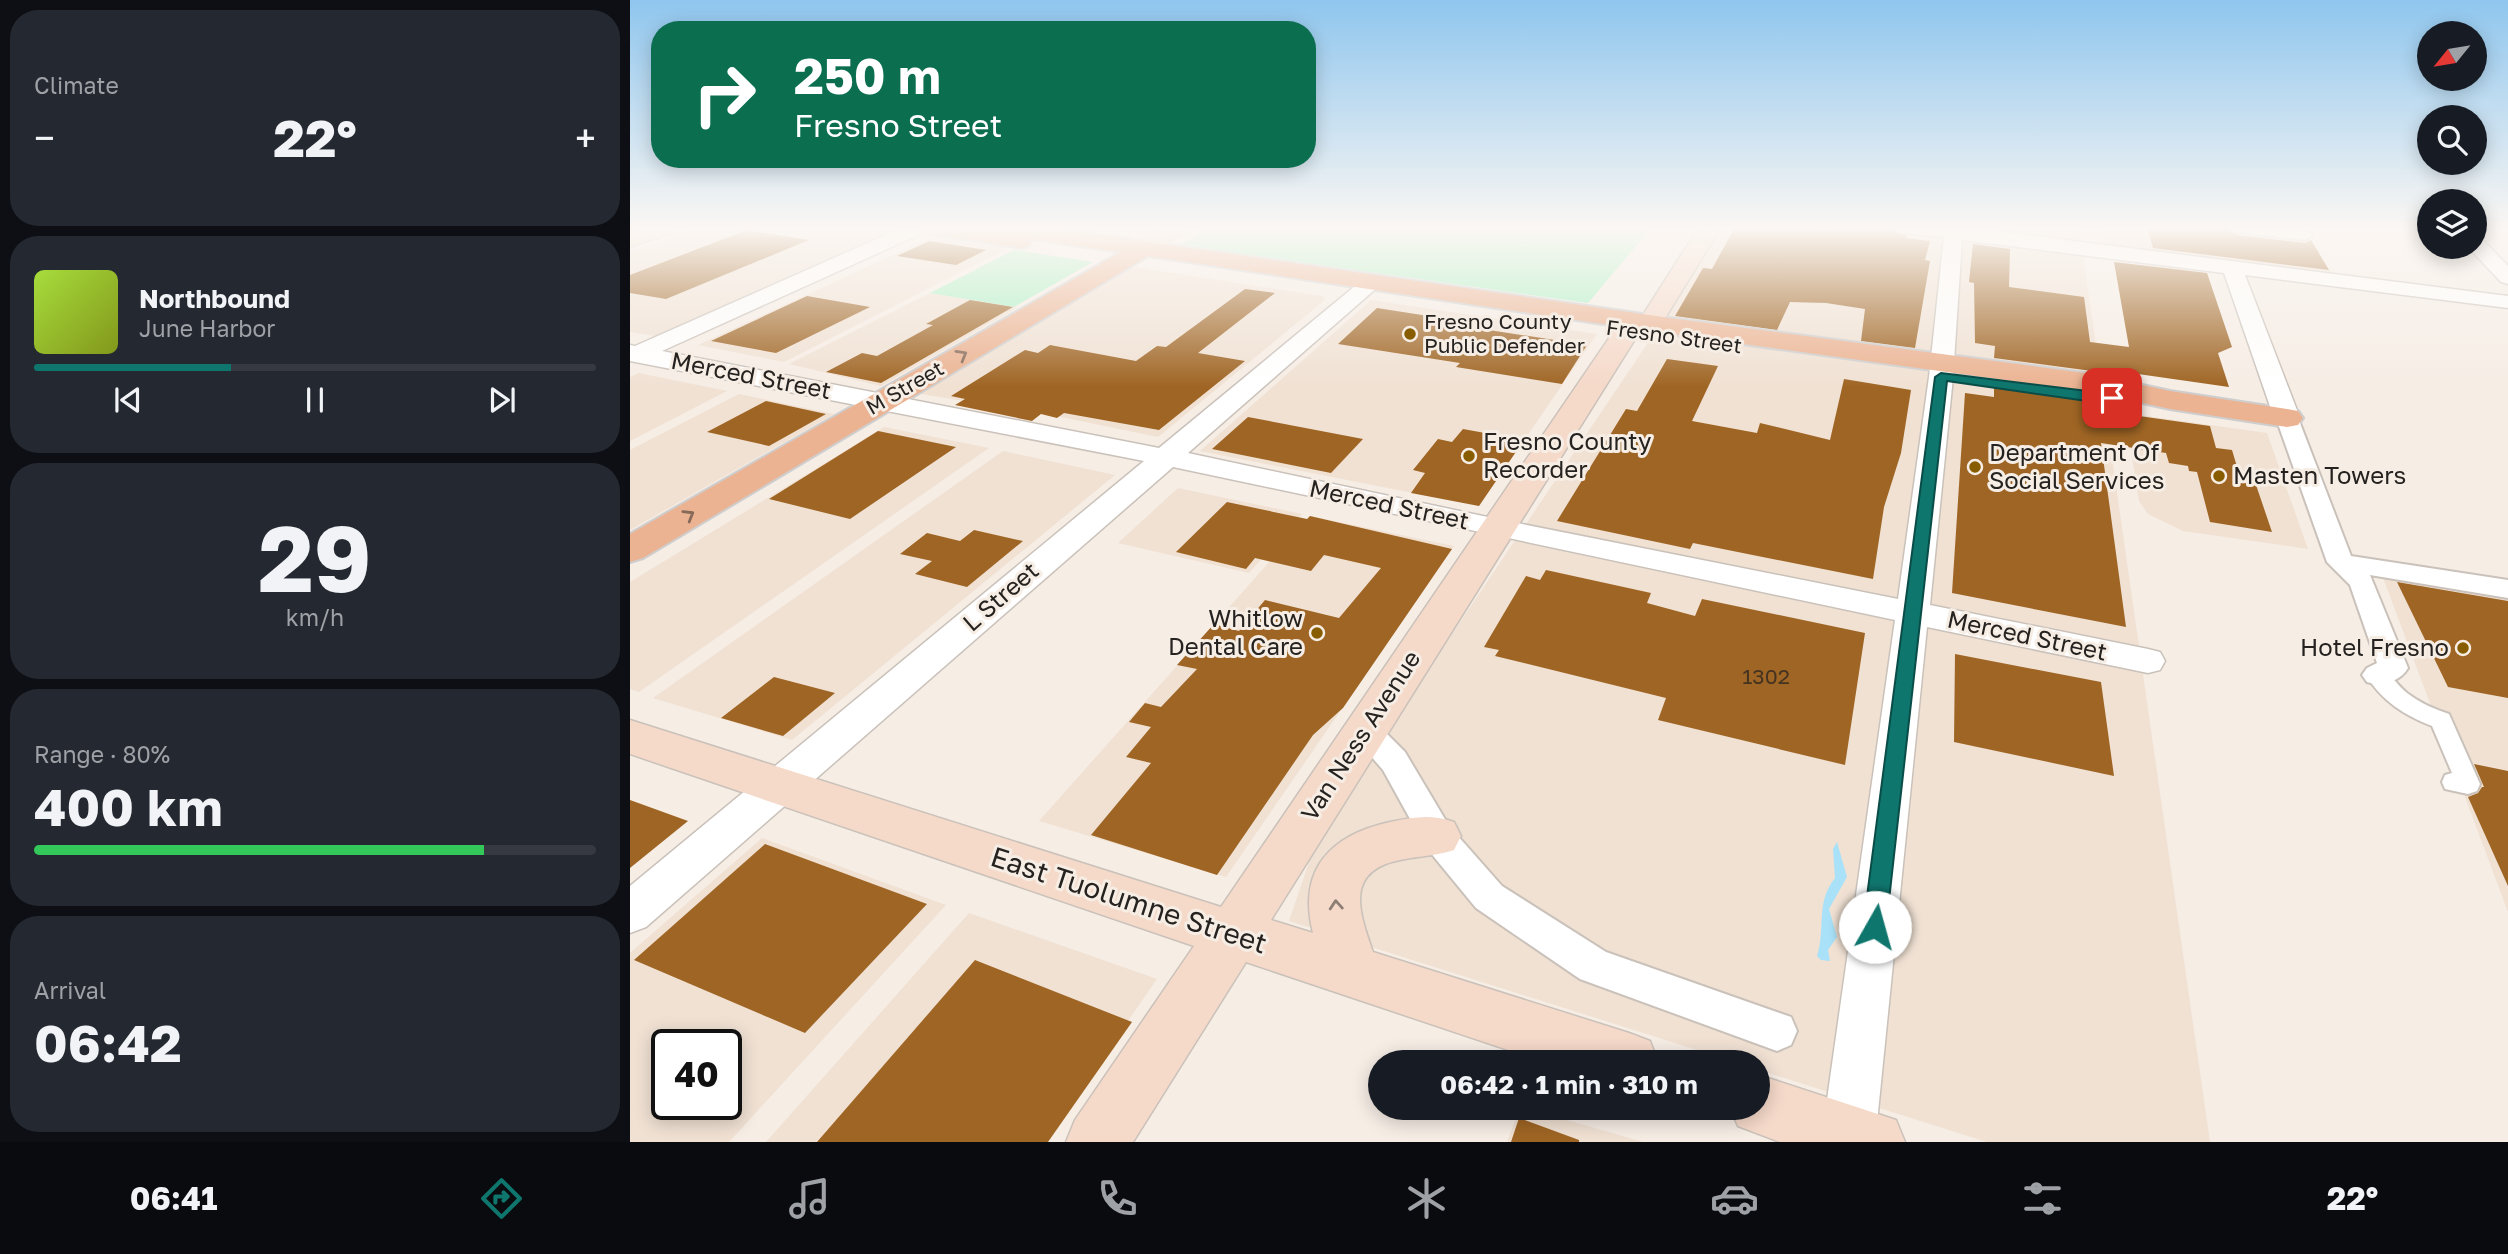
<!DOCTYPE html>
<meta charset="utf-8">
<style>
body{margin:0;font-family:"Golos Text",sans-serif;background:#242831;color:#f1f3f6;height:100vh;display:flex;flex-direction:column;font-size:26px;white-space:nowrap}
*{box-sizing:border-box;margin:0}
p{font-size:23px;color:#9ea1a6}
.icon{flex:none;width:38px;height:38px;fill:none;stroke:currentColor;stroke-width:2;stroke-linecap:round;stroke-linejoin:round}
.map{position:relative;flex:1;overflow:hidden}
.panel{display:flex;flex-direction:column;gap:10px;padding:10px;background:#0d0f14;width:630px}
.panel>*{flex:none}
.hud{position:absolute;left:21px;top:21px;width:665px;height:147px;border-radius:28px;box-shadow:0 4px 18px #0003;background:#0b6e4f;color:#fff;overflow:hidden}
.needle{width:46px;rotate:240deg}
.controls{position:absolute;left:1787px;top:21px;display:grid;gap:14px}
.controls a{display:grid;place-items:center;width:70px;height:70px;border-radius:50%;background:#171b24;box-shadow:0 4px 18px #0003;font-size:35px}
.speed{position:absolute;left:21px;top:1029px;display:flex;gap:14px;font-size:35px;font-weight:700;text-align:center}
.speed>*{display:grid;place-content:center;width:91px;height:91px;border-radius:50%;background:#171b24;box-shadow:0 4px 18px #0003;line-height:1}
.speed .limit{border:4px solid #111;border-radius:10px;background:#fff;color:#111}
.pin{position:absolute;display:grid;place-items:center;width:60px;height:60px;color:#fff;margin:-30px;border-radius:14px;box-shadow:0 4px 10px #0006}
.me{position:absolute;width:77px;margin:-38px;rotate:7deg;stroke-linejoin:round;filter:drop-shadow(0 0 5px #0008)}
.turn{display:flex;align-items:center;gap:24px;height:147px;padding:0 28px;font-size:32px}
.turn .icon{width:91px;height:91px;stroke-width:2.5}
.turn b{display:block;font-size:49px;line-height:60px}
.big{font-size:52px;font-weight:700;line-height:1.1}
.panel .card{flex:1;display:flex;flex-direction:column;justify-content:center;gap:10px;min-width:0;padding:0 24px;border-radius:28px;background:#242831}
.panel .dial{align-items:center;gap:0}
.dial b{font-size:91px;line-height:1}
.song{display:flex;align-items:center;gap:21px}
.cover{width:84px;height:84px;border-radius:10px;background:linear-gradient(135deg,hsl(80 70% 55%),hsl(70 70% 35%))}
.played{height:7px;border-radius:4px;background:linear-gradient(90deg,#0f766e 35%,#363941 35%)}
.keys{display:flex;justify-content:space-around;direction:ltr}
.heat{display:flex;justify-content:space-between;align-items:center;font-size:38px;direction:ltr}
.charge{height:10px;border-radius:5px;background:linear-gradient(90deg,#34c759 80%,#363941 0)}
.trip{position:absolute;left:738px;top:1050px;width:402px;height:70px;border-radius:35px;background:#171b24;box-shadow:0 4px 18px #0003;font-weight:700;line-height:70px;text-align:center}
.tab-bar{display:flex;height:112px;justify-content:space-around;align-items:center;background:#090b0e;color:#9ea1a6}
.tab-bar .icon{width:49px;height:49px}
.tab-bar .on{color:#0f766e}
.tab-bar b{font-size:32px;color:#f1f3f6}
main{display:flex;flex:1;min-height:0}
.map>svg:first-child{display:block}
</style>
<main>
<section class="panel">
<div class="card"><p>Climate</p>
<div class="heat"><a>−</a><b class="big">22°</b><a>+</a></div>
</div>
<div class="card">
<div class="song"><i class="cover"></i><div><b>Northbound</b><p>June Harbor</p></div></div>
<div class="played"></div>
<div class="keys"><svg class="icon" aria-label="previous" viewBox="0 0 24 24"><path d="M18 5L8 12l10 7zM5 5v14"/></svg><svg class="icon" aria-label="pause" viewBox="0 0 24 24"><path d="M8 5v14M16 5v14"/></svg><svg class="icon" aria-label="next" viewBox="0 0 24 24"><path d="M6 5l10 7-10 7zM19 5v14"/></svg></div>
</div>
<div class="card dial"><b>29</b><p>km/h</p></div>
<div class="card"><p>Range · 80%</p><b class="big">400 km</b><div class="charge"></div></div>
<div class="card"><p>Arrival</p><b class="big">06:42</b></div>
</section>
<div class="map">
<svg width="1878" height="1142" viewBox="0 0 1878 1142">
<rect width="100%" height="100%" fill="#f6ede5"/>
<g fill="#f0e1d3" fill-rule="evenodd">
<path d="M68,227H238L263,231L25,336L0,332V252Z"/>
<path d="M429,227H528L509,239Z"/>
<path d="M1091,227H1449L1580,1142H1357L1129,1070V1062H1105L659,921L690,830L1036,316Z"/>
<path d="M1466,227H1670L1702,273L1472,249Z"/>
<path d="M302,237L378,248L154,362L68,345Z"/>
<path d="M497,266L693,296L695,300L528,437L421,415L285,393Z"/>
<path d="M300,293L387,308L251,386L159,364Z"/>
<path d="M741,300L967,334L849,506L570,451Z"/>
<path d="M9,373L97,391L0,441V377Z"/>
<path d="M109,394L204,414L0,530V450Z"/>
<path d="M1495,413L1637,433L1678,549L1553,531L1518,514L1509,501Z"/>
<path d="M254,427L359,448L9,692L0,689V582Z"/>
<path d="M373,451L485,475L162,740L23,698Z"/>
<path d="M548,488L672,514L619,573L488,543Z"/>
<path d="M680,516L824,546L596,877L409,821Z"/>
<path d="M1752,575L1878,599V912Z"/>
<path d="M132,838L316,905L99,1142H0V953ZM37,1045H96V1104H37Z"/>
<path d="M339,913L527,979L414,1142H136Z"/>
<path d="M890,1108H896L1013,1142H877Z"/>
</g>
<g fill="#a9f1c3">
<path d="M579,227H1022L958,303L551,245Z"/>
<path d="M384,250L463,262L384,307L300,293Z"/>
</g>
<path fill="#a9e1f8" d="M1207,842L1217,877L1199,909L1207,937L1198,950L1200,961L1191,960L1187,956C1196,928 1185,903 1205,878L1203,849Z"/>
<g fill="#9f6524">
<path d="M1105,227H1166L1199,231L1206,227H1259L1269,234L1276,235V238L1300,241L1295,260L1300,261L1285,348L1231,341L1235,309L1196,303L1160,302L1147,330L1045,316L1073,268L1082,269Z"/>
<path d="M1517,227H1595L1606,235L1675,243L1681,240L1699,270L1523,248Z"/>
<path d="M117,230L179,240L36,299L0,293V275Z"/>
<path d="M299,241L356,250L326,265L267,256Z"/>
<path d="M1343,244L1380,249L1379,287L1454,297L1460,342L1499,347L1484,262L1577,273L1602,347L1588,353L1599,387L1501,373L1502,380L1462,371L1364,358L1365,346L1345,343L1344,283L1339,282Z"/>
<path d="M615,289L645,293L568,353L615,361L529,430L434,413L427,418L411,414L402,421L325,405L335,399L321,396L395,350L408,353L420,345L506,361L527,346L536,347Z"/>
<path d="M177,296L240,307L146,353L81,341Z"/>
<path d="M340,300L383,307L251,383L196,372L232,353L247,356L303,325L296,324Z"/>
<path d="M747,308L850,324L846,328L957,345L932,384L826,367L830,363L708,344Z"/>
<path d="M1037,359L1088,366L1062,421L1127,433L1130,423L1200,440L1214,379L1281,390L1271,453L1254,507L1243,579L1063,543L1060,549L927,521L996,409L1007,411Z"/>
<path d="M1364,381L1462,395L1507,405L1509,416L1580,426L1586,448L1602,450L1611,480L1625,482L1642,532L1580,522L1567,472L1559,471L1558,466L1539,463L1536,453L1471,443L1496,627L1322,593L1335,393L1364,397Z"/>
<path d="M136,401L196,414L139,446L77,432Z"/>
<path d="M618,417L733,439L701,473L582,449Z"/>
<path d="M833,429L894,440L849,506L781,493L795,473L783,470L808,439L822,442Z"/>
<path d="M248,431L326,447L220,519L139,499Z"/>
<path d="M597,502L677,519L680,516L822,549L713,708L683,735L587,875L461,835L521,763L496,757L521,727L499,722L515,703L531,707L567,669L547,665L584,624L609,631L635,600L709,618L751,568L694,555L681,571L625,558L616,569L546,552Z"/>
<path d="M344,530L393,541L337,587L285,574L302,561L270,554L297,533L330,541Z"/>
<path d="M916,570L1021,593L1017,603L1065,616L1072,599L1235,633L1215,765L1028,720L1036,698L865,656L869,650L854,647L896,576L910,580Z"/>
<path d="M1767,582L1878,601V698L1818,687Z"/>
<path d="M1325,654L1471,682L1484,776L1324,742Z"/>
<path d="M144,677L205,693L153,736L91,718Z"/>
<path d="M1844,764L1878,771V886L1838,797L1848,793L1852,787H1854Z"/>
<path d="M0,800L58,821L0,868Z"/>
<path d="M135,844L297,904L175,1033L4,960Z"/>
<path d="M345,960L502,1022L418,1142H187Z"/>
<path d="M889,1118L949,1140V1142H881Z"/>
</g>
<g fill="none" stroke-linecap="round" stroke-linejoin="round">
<defs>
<path id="pedestrian" d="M1747,667C1759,671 1767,685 1777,693C1790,703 1804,709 1819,714L1850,784L1847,791L1838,794L1815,789L1812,782L1815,775L1822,773L1802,726C1774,715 1752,701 1736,675L1739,670Z"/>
<g id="minor">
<path d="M1262,227L1329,230L1332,233L1324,238L1270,232Z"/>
<path d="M1598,227C1618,227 1670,223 1683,235L1675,240L1606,232Z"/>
<path d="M1657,412L1665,413L1668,418L1721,556L1878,580V598L1740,575L1778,668C1770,682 1751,687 1737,682L1732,675L1737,668L1747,663L1720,585L1697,562L1646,418L1649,413Z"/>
<path d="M735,719L746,723L775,752L819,826L872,886L976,952L1161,1017L1167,1031L1161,1045L1147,1051L950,979L846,908L795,846L753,770L719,731L724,723Z"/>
</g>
<g id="tertiary">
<path d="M274,227H299L297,231L32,351L529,448L736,277H750L753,281L750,285L558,453L867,519L1268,599L1299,377L1315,227H1333L1878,296V308L1615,275L1670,418L1666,423L1657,426L1648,423L1644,418L1594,273L1332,240L1323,377L1300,605L1518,649L1530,652L1535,661L1530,670L1518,673L1297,627L1245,1142H1191L1265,620L543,467L16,927L0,933V886L514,461L0,361V345L5,346Z"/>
<path d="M1844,236L1851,238L1878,266V284L1871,282L1838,247H1844Z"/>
</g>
<g id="secondary">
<path d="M15,227H47L44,232L0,247V233Z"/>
<path d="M535,227H562L521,254H505L502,249L505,244Z"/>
<path d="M1069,227H1091L1029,328L1007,336L641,920L683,933C667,870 700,835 760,822C783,817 802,814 824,822L831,836L824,850C806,856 788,856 770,860C714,871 729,912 743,952L999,1033L1020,1041L1028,1062H914L616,962L503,1142H436L445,1120L564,946L0,754V720L591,907L988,325L1011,318Z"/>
<path d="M1129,1075L1266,1120L1275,1142H1150L1108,1126L1100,1108H1129Z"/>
</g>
<path id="primary" d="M289,227H416L1040,318L1462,374L1540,391L1657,409L1668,411L1673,418L1668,425L1657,427L1540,409L1462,392L1040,334L518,256L13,558L0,562V534L491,252L401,239L399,246L391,248L300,234L292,232Z"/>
</defs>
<use href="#pedestrian" stroke="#cac2ba" stroke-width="4"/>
<use href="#minor" stroke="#cac2ba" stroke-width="4"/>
<use href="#tertiary" stroke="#cac2ba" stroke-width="3"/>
<use href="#secondary" stroke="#cac2ba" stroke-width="3"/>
<use href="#primary" stroke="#cfcece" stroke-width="4"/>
<use href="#pedestrian" fill="#fff" fill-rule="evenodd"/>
<use href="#minor" fill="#fff" fill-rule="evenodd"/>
<use href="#tertiary" fill="#fff" fill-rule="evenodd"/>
<use href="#secondary" fill="#f5d9c9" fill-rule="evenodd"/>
<use href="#primary" fill="#ebb392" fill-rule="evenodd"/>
</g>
<defs><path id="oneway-chevron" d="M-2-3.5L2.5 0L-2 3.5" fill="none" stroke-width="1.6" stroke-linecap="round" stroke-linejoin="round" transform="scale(1.75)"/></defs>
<g stroke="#886a58">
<use href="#oneway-chevron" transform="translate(332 355) rotate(-30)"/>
<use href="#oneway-chevron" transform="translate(59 515) rotate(-31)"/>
</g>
<use stroke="#8d7e74" href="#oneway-chevron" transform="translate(706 905) rotate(-94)"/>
<linearGradient id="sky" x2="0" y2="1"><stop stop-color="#8fc6ee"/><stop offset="0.59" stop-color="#fbf7f3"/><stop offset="1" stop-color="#fbf7f3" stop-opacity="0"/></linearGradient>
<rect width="1878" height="387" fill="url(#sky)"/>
<path fill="#0f766e" stroke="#0a4d48" stroke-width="2" d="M1311,373L1482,394L1489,398L1482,402H1464L1317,381L1256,927L1253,934L1245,937L1237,934L1233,927L1305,377Z"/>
<g fill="#885d00" stroke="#f6ede5" stroke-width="2.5">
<circle cx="780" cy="334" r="7"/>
<circle cx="839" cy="456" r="7"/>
<circle cx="1345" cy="467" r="7"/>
<circle cx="1589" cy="476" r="7"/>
<circle cx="687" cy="633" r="7"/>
<circle cx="1833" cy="648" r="7"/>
</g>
<g text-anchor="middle" stroke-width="6" stroke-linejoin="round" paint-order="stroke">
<g font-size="21" fill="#25221f" stroke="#f6ede5" text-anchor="start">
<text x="794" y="329">Fresno County<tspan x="794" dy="24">Public Defender</tspan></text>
</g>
<g font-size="21" fill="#25221f" stroke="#f6ede5">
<text transform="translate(1044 337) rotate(8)" y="7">Fresno Street</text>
<text transform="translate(275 388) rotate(-30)" y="7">M Street</text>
</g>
<g font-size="21" fill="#443320">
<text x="1136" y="684">1302</text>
</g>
<g font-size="24" fill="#25221f" stroke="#f6ede5">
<text transform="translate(121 376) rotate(11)" y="8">Merced Street</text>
<text transform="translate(759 505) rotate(12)" y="8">Merced Street</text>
<text transform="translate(371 597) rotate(-41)" y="8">L Street</text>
<text transform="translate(1397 636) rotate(12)" y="8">Merced Street</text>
<text transform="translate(731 736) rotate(-57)" y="8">Van Ness Avenue</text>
</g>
<g font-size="24" fill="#25221f" stroke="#f6ede5" text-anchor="start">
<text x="853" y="450">Fresno County<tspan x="853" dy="28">Recorder</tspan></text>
<text x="1359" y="461">Department Of<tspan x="1359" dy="28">Social Services</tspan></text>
<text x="1603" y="484">Masten Towers</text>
<text x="673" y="627" text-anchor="end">Whitlow<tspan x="673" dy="28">Dental Care</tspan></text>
<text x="1819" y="656" text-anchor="end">Hotel Fresno</text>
</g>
<g font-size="28" fill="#25221f" stroke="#f6ede5">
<text transform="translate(499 900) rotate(18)" y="10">East Tuolumne Street</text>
</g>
</g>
</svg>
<div class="controls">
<a><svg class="needle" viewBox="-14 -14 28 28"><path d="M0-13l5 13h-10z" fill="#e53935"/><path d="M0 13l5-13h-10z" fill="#9ea1a6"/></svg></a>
<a><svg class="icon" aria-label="search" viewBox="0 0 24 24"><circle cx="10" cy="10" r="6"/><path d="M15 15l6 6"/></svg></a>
<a><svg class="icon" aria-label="layers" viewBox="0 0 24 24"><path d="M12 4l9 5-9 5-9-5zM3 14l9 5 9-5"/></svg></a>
</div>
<div class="speed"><div class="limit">40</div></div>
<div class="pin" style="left:1482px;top:398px;background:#d93025"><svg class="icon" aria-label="arrive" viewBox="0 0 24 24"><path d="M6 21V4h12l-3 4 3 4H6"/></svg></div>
<svg class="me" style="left:1245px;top:927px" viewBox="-20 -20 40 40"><circle r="19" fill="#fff"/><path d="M0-13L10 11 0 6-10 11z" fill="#0f766e"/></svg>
<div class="trip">06:42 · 1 min · 310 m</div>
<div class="hud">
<div class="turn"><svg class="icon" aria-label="right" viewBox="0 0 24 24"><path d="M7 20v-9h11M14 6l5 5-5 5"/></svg><div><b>250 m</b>Fresno Street</div></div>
</div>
</div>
</main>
<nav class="tab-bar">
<b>06:41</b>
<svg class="icon on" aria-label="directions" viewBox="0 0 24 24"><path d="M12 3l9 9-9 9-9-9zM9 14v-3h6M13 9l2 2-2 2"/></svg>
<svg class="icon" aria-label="music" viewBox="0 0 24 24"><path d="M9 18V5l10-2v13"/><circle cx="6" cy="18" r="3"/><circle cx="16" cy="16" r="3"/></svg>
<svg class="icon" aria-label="phone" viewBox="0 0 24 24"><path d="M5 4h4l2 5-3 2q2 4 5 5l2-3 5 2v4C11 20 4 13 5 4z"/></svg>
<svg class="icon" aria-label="climate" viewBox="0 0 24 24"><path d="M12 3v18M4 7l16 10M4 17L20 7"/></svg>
<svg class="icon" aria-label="car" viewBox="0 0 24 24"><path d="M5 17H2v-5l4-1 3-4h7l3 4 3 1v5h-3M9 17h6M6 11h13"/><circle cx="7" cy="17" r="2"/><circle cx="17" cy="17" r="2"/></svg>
<svg class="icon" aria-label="filters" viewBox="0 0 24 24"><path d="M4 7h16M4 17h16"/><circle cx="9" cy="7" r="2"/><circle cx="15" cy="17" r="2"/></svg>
<b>22°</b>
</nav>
